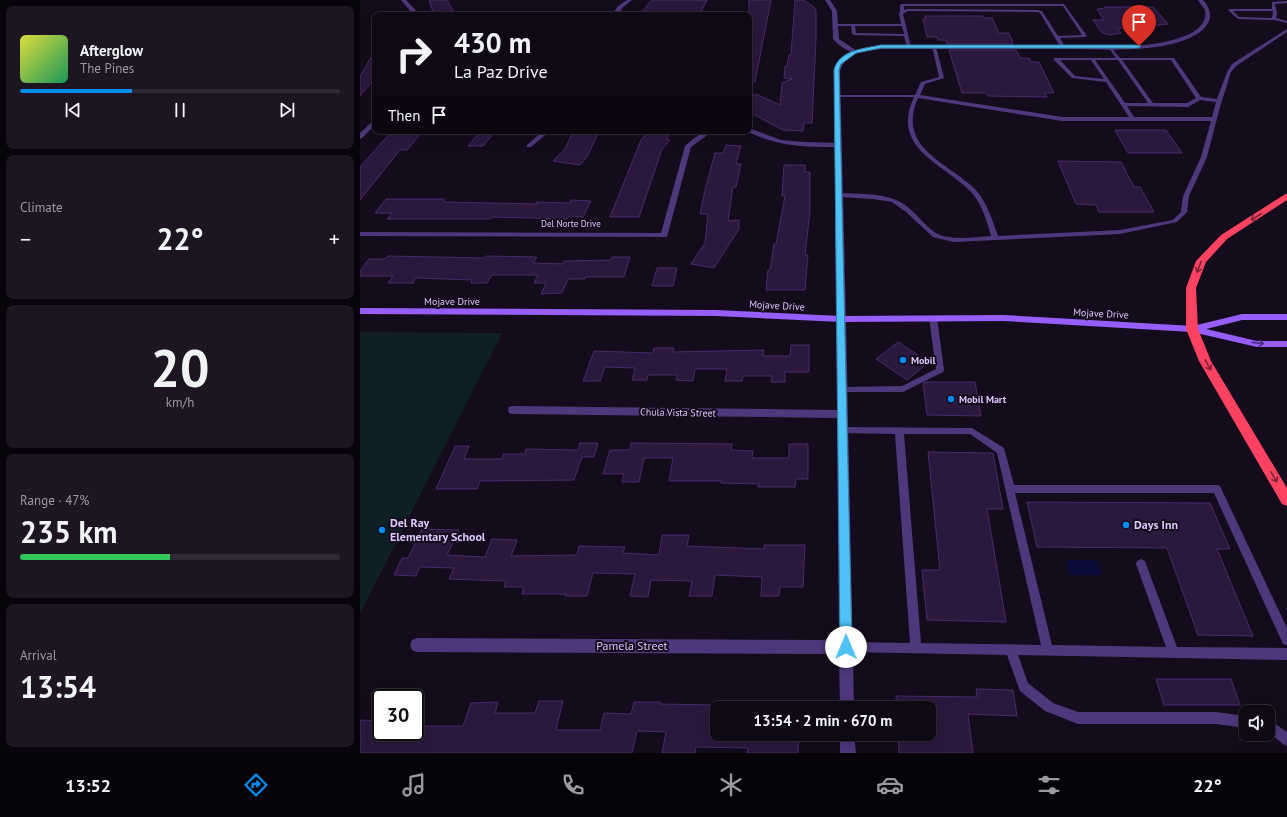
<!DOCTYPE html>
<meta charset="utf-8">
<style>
body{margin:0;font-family:"PT Sans",sans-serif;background:#1d1622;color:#f1f3f6;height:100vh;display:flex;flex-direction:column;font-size:15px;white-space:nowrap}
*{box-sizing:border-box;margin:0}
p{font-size:13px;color:#9b9aa0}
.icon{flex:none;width:22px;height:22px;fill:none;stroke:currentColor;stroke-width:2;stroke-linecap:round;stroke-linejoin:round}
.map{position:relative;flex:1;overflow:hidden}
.side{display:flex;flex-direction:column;gap:6px;padding:6px;background:#08040c;width:360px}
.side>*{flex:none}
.guide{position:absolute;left:12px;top:12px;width:380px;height:122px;border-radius:8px;box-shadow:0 4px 16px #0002,0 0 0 1px #2f2934;background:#0f0815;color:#f1f3f6;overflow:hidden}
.fabs{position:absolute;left:879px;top:705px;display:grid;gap:8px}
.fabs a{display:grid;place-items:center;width:36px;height:36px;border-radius:8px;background:#0f0815;box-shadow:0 4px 16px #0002,0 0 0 1px #2f2934;font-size:20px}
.speed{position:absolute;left:12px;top:689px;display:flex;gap:8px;font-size:20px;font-weight:700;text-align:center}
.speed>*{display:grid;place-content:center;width:52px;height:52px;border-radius:50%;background:#0f0815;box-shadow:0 4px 16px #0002,0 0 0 1px #2f2934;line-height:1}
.speed .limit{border:2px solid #111;border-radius:6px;background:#fff;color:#111}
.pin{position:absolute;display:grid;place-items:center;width:34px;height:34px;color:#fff;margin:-41px -17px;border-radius:50% 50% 50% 0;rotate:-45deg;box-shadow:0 0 4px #0007}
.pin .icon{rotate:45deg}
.me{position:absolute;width:44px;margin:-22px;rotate:0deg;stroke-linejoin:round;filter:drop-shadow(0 0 3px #0008)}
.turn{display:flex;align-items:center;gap:14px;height:84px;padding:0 16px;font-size:18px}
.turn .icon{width:52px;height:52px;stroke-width:2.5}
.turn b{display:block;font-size:28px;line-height:34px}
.then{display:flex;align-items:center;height:38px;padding:0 16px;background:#0003;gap:8px;font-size:15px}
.big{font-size:30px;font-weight:800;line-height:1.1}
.side .card{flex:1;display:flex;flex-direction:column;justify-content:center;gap:6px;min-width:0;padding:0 14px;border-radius:8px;background:#1d1622}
.side .dial{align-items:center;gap:0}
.dial b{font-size:52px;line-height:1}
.song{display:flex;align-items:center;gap:12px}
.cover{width:48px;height:48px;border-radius:6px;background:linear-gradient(135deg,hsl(60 70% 55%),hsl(150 70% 35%))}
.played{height:4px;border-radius:2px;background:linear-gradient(90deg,#028cef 35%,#2f2934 35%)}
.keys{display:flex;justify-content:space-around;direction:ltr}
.heat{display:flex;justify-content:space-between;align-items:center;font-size:22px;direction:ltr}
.charge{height:6px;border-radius:3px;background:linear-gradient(90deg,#34c759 47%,#2f2934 0)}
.trip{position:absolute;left:350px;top:701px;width:226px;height:40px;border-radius:8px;background:#0f0815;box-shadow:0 4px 16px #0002,0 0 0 1px #2f2934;font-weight:800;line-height:40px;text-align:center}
.tab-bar{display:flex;height:64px;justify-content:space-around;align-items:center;background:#060308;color:#9b9aa0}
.tab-bar .icon{width:28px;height:28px}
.tab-bar .selected{color:#028cef}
.tab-bar b{font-size:18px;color:#f1f3f6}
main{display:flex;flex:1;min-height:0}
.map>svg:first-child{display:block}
</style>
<main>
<section class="side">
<div class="card">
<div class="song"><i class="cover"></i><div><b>Afterglow</b><p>The Pines</p></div></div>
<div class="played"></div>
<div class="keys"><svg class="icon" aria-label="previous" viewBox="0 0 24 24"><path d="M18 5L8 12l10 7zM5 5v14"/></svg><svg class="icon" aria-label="pause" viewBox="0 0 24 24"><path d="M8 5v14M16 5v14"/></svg><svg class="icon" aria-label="next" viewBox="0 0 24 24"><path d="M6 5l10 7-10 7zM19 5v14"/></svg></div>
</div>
<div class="card"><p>Climate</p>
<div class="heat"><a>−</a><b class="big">22°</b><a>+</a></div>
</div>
<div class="card dial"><b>20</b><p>km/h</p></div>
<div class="card"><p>Range · 47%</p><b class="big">235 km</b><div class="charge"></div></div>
<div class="card"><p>Arrival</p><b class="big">13:54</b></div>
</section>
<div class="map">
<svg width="927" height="753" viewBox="0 0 927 753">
<rect width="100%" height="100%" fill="#140b1c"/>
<path fill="#0f1f26" d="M0,332L142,333L0,614Z"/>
<path fill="#090b38" d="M707,560H737L741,575H710Z"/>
<g fill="#2b183d" stroke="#4a2a69">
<path d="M69,0H87L96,15H74Z"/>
<path d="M292,0H347L340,14L281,13Z"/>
<path d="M389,0H411L395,82H389Z"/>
<path d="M435,0H443L453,6L456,10V39L452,123H444L443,131L423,130L389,112V97L396,94L420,105L422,83L432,79L424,78L425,66H427L429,55H431Z"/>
<path d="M744,7H793L808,24L792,26L794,29L757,28L761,33L750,35L742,33L733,20H744L737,9L745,8Z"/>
<path d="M565,16H623L624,18H632L639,33H649L653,44H587L586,40H578L577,37H567L563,19H566Z"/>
<path d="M589,50H656L660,58H669L671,62H679L694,93H685L687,97L628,96L626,93H602Z"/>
<path d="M15,51V78L0,96V76Z"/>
<path d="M755,130H806L822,153H768Z"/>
<path d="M32,131H63L47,150H40L0,200V167Z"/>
<path d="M289,131L310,134L306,139L310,140L302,149L279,217H250L281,140Z"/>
<path d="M118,134H133L123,146H108Z"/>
<path d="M212,134H238L227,157L220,165L193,161L205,149Z"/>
<path d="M366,145L381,146L376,164H381L376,187H373L368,221L379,220V229L354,268L331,264L345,243L348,214H340L346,186L355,153H363Z"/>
<path d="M698,161L761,162L774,187H780L794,212H739L736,205L716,204Z"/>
<path d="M424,165H445V172H450V211L445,255H448L445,290H406L408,270H410L414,244H416L425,196H422Z"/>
<path d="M26,199H84V202L177,204L176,202L210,203L211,200L231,201L223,217L209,216L207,219L132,217L131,219H27L32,213H15Z"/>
<path d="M28,256L125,258L126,256L177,257L173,263L203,264L204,261L251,260L252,257H270L264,277H225V279H208L202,293L181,294L186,283H174L178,275H132L127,283H111L112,280L56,278L53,283H28L33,276H0V271L9,259H25Z"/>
<path d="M297,268H317L313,286H292Z"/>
<path d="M538,342L569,362L547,380L516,359Z"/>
<path d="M431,345H449V372H425V382H411L412,376H383L382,381H365L367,369H335L333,381L316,380L317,375H288L287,380H272L275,368L245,367L240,381H223L234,351L293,353L294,348H314L313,352L404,350L403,356H430Z"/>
<path d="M567,382H615L621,416L567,415L563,383Z"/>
<path d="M220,443H238L234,457H222L214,480L120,481L117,489H76L95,446H109L104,459H142L143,454H165L166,449L218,450Z"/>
<path d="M271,443L372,444L371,450L393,451L392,458H429V444H448V479H436L435,487H398L399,484L361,483V481H309L313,458H284L279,482H262L264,474H243L250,450H270Z"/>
<path d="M568,452L633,453L643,509H627L646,622L567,620L562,570H580Z"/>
<path d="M667,502L850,503L870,549H857L893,636L838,635L807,548L677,547Z"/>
<path d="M62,529L99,530L87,555L125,557L132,539L157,540L151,556L217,555L219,546L265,547L263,553L299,555L302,535H329L327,546L404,549V545H445L443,587H420L419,596H401L402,577L355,575L352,596H329L332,581L291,580L288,597L270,596L275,574L233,573L227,596H205L206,594H162L164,587H144L146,581L89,579L94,568L60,567L56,576L34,575L42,558H48Z"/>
<path d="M796,679H871L880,705H804Z"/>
<path d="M616,689L653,690L657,716L608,714L613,753H539L538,734H569V708H537L536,696L617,697Z"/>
<path d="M179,701H203L196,730H240L244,713L271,714L274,702H300V704L357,705V734H439L438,753H387L388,748L336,747L335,753H302L306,732L277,731L272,753H0V720L21,721V732H55V726H103L111,703L138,702L135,713H175Z"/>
</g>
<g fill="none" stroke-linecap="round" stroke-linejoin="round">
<g fill="#4f377b" fill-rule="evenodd">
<path d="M927,1V3L915,4L917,13L916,18L927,21V23L914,20L878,19L868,10L870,9H912V2ZM873,11H913L912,18L879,17Z"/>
<path d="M542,4H704L727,36L725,37L700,38L705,47L701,48L680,13L677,12L548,11L543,14L551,47L549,48L547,47L544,36L494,35L492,34L491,26H475L473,25L475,24H541L539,13L540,12V5ZM544,6H703L722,35L698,36L682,11L677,10L547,9L544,10ZM495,26H542L544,34L496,33Z"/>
<path d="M927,29V32L876,66L871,72L860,107L847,157L829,196L827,212L817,222L760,234L594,242L573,237L546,212L532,202L513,199L480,197L477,195L480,193C497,194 520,193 536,200C552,206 562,224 576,233C587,241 618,237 631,236C627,221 622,204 611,192C583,163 530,149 554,97H477L475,96L477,95H555L561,82L579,77L572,46L576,47L584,78L565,84L560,95L702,117H769L746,82L712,78L694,60V58H756L748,47L750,46L760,58H814L841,97L857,99L867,72L872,64ZM700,60H731L744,79L715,76ZM735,60H758L788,103H765ZM762,60H811L836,98L827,103H793ZM558,98L702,121H851L841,157L823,196L821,212L813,220L760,230L638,236C632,220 627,202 615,189C587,162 536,148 558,98ZM840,100L856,102L852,117H774L767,106L828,107Z"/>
<path d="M570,316H576L577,318L584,370L583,372L543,392H480L479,390L480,388L483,387L542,386L576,369L569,318Z"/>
<path d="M484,427L612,428L644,448L654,485H857L860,486L927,628V645L923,644L854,493H655L692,645L806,647L776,564L777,561L781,559L785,561L786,564L817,647L927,648V660L658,655L668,683L693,703L718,712H856L886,716V728L856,724H718L685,711L660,691L647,655L486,652L482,651L481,647L482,643L486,642L550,643L535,434L484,433L481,432L480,430L481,428ZM544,434H610L637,453L681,645L561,643Z"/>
<path d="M908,719L927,732V746L923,744L908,732Z"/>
</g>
<g fill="#4f377b" fill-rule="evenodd">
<path d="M41,0H46L60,15H54Z"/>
<path d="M267,0H272L262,8L258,15L170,14L173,12H254L258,6Z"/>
<path d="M465,0H470L477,11L479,39L497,51V53C489,53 478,45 473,39L472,11Z"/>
<path d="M365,12L367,13L368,15H362Z"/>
<path d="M15,119V125L2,138L0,139V133Z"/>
<path d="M389,128L421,140L444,142L479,143L482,145C478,148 470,147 465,147C437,147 411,144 387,131H389Z"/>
<path d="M183,131H190L171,147H167V145Z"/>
<path d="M345,131H353L331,147L307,237L0,236V232L301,233L325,146L333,139Z"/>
<path d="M481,316L486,319L494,708H480L479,654L57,652L52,650L50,645L52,640L57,638L479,640L477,418L153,414L149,413L148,410L149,407L153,406L477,410L476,319Z"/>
<path d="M480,734H494L496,753H480Z"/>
</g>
<path fill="#4f377b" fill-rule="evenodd" d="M838,0H843C861,20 841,35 822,41C785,53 742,49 704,49C643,49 582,49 521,49C504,51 486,53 480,71L486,319L484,321H478L476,319L474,71C482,50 501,48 521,45C583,45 645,45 707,45C743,45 784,50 819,38C832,34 848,26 845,10Z"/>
<path fill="#965ffd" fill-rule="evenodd" d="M0,308L356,310L481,316L644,315L833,326L882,314H927V320H882L846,329L897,341H927V347H897L832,332L644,321L481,322L356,316L0,314Z"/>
<path fill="#fd4361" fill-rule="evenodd" d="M927,193V200L867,239L846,262L836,288L838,329L851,361L927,488V506L922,504L839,361L826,329V288L836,261L861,235Z"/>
</g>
<defs><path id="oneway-shaft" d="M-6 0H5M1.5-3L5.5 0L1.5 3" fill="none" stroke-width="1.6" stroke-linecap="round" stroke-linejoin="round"/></defs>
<g stroke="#7d243b">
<use href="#oneway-shaft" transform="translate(896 217) rotate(147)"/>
<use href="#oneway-shaft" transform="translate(839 267) rotate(111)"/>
<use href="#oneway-shaft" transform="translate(848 365) rotate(61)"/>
<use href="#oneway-shaft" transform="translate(914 477) rotate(60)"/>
</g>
<use stroke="#482d76" href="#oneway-shaft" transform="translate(898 343) rotate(6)"/>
<path fill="#4fc3f7" stroke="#337fa1" d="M521,45H779L781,46L779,48H521L496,53L481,64L479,70L492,647L491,652L486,654L482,652L480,647L474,70C479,50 503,49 521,45Z"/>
<g fill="#028cef" stroke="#140b1c" stroke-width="1.5">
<circle cx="543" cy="360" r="4"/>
<circle cx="591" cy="399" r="4"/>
<circle cx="766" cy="525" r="4"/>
<circle cx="22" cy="530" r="4"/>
</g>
<g text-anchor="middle" stroke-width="4" stroke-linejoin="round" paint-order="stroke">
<g font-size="9" fill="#dfc7fe" stroke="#140b1c">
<text x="211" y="227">Del Norte Drive</text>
</g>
<g font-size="10" fill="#dfc7fe" stroke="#140b1c">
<text x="92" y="305">Mojave Drive</text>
<text transform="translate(417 305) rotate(3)" y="4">Mojave Drive</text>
<text transform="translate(741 313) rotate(3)" y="4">Mojave Drive</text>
<text transform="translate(318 412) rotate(1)" y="4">Chula Vista Street</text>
</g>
<g font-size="10" font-weight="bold" fill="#dfc7fe" stroke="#140b1c" text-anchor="start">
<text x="551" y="364">Mobil</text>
<text x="599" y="403">Mobil Mart</text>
</g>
<g font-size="12" font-weight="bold" fill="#dfc7fe" stroke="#140b1c" text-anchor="start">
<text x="30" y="527">Del Ray<tspan x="30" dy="14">Elementary School</tspan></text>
<text x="774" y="529">Days Inn</text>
</g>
<g font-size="12" fill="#dfc7fe" stroke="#140b1c">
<text x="272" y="650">Pamela Street</text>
</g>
</g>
</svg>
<div class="fabs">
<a><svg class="icon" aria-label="sound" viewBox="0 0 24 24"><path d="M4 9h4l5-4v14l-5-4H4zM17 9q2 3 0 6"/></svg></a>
</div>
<div class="speed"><div class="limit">30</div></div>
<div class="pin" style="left:779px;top:46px;background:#d93025"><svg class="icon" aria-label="arrive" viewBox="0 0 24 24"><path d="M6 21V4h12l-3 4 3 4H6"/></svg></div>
<svg class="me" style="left:486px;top:647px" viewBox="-20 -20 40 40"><circle r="19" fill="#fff"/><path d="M0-13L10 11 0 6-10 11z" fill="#4fc3f7"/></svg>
<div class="trip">13:54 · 2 min · 670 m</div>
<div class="guide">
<div class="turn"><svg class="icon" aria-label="right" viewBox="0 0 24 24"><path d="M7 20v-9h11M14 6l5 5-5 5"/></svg><div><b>430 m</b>La Paz Drive</div></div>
<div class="then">Then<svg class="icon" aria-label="arrive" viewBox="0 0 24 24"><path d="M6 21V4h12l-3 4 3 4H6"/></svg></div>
</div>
</div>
</main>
<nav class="tab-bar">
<b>13:52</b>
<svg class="icon selected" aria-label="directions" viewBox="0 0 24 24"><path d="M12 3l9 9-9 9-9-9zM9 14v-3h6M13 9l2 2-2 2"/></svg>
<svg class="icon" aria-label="music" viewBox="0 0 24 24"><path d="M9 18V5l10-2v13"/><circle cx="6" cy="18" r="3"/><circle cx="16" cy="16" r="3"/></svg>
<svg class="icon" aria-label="phone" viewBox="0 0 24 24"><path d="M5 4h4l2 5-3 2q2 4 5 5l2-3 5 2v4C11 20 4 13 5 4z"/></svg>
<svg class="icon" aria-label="climate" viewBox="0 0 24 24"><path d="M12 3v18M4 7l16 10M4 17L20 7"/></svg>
<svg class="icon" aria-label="car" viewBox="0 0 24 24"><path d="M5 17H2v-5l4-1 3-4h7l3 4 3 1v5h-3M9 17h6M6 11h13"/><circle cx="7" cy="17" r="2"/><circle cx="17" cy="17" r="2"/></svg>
<svg class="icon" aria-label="filters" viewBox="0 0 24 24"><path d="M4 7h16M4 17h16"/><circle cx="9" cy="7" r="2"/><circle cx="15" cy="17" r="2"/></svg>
<b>22°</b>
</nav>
